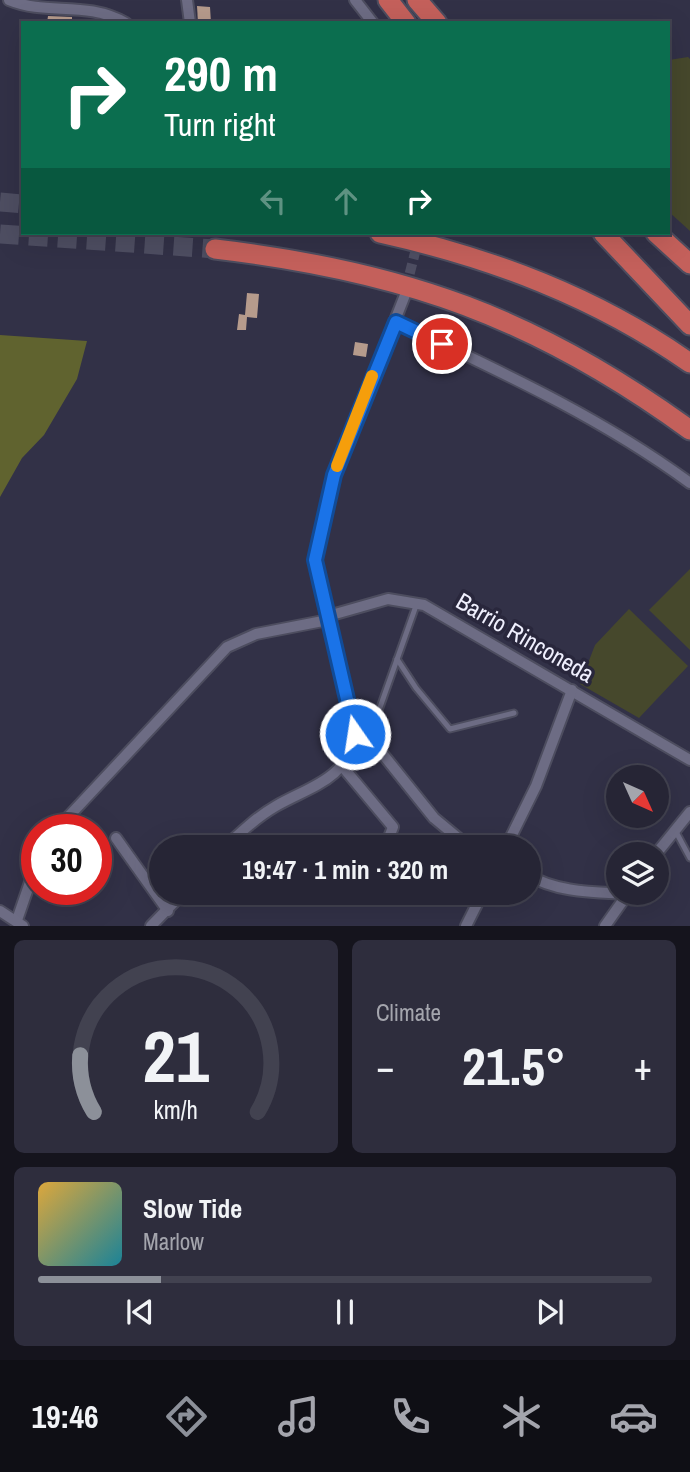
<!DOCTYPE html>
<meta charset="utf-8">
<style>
body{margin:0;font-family:"Archivo Narrow",sans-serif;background:#2e2d3d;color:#f1f3f6;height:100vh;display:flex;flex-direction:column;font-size:26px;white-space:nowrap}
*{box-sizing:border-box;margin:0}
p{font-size:23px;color:#a4a5ad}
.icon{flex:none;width:38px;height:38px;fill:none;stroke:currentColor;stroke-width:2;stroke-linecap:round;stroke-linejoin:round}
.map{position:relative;height:926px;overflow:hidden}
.details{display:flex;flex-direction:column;gap:14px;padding:14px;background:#15141d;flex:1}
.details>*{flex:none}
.hud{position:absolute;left:21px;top:21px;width:649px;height:214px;border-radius:0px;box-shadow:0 7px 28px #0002,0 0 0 2px #424250;background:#0b6e4f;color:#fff;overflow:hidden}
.needle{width:46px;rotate:135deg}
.controls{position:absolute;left:606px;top:765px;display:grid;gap:14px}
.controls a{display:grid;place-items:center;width:63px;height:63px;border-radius:50%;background:#262535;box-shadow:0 7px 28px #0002,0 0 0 2px #424250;font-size:35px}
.speed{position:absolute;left:21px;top:814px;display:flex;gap:14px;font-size:35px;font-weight:700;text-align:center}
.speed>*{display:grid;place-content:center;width:91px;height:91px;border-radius:50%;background:#262535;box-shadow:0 7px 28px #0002,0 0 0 2px #424250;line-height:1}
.speed .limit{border:10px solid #d22;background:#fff;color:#111}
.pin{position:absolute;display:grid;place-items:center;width:60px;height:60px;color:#fff;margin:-30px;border:4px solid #fff;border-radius:50%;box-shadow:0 2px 7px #0007}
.me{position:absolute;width:77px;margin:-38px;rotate:347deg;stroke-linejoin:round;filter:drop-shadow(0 0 5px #0008)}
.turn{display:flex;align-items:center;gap:24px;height:147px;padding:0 28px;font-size:32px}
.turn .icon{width:91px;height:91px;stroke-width:2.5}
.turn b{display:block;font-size:49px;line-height:60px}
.lanes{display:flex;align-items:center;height:66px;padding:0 28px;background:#0003;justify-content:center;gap:35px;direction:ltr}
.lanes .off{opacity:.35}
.big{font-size:52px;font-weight:800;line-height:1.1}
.details .widget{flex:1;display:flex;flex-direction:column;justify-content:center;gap:10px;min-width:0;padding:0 24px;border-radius:10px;background:#2e2d3d}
.details .dial{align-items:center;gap:0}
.dial svg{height:182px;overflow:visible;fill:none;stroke:#424250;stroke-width:7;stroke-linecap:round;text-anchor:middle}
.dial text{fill:#f1f3f6;stroke:none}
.song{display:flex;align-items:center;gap:21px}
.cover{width:84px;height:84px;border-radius:10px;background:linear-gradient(135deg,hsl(40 70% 55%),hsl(190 70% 35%))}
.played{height:7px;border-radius:4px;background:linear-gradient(90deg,#8c9099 20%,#424250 20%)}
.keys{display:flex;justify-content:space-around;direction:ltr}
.heat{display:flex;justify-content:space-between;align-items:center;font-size:38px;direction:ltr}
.details .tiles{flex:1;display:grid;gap:14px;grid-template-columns:1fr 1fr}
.widget:last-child{grid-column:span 2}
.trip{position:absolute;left:149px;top:835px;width:392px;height:70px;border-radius:35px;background:#262535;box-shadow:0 7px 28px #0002,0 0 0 2px #424250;font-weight:800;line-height:70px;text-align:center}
.tab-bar{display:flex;height:112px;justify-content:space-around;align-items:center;background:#0f0f15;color:#a4a5ad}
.tab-bar .icon{width:49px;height:49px}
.tab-bar .current{color:#8c9099}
.tab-bar b{font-size:32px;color:#f1f3f6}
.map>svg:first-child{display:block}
</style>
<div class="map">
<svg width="690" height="926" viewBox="0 0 690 926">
<rect width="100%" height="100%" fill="#323147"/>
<g fill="#46482c">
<path d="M688,57L690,59V231L668,211L669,60Z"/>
<path d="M690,569V650L649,610Z"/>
<path d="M629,609L688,666L639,718L580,684L595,645Z"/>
</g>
<path fill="#60632f" d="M0,335L87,341L77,379L44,435L22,458L0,497Z"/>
<g fill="#b69b8c">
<path d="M197,6L210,7L211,23H198Z"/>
<path d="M48,16L72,17V23H47Z"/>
<path d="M247,293L259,294L257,318L247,317L246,330H237L239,314L245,315Z"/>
<path d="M355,342L368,344L366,357L353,355Z"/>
</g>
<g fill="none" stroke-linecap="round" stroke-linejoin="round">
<path stroke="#4e4e62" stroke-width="10" stroke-dasharray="10 5" stroke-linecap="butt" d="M406,288L420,233"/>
<g stroke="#4e4e62" stroke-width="19" stroke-dasharray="19 10" stroke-linecap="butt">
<path d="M0,202L23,204"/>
<path d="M0,234L215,249"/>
</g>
<defs>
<g id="service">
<path d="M397,659L416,688L450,729L514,713"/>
<path d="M365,732L378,713L417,603"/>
<path d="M675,830L690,858"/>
</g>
<g id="minor">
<path d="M9,0C48,16 85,0 126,23"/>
<path d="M187,0L190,23"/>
<path d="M355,0L373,23"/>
<path d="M396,322C497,370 599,416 690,483"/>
<path d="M328,616L388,599L424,605L690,760"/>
<path d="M355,734L365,732L434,818L469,847"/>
<path d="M342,766L393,827L388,840"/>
<path d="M56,830L227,647L256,634L328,620"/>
<path d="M116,838L168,911"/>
<path d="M225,847C241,832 257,817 276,806C311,786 347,780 355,734L315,560L334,475L405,295"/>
<path d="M506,847L536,786L572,690"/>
<path d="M656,854L690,812"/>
<path d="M528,875C558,893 595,892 628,894"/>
<path d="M0,911L23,926"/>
<path d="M17,920L37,862"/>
<path d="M151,926L184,892"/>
<path d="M466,926L483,892"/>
<path d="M605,926L629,892"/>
</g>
<g id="motorway">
<path d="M388,0L406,23"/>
<path d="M417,0L437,23"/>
<path d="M380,233C492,258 596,297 690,363"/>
<path d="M603,233L690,325"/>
<path d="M656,233L690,264"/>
<path d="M215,249C404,271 536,318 690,430"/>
</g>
</defs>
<use href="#service" stroke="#4d4d5f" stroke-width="9"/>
<use href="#minor" stroke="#4d4d5f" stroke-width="14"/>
<use href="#motorway" stroke="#4d4d5f" stroke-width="23"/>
<use href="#service" stroke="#6d6c84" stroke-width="5"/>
<use href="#minor" stroke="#6d6c84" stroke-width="10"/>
<use href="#motorway" stroke="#c4605b" stroke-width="19"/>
</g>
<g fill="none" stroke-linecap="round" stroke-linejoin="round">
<defs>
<path id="route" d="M355,734L315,560L334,475L396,322L442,344"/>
</defs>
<use href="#route" stroke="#114b97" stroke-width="18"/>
<use href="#route" stroke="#1a73e8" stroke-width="12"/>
<path stroke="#f59e0b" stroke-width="12" d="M337,466L372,376"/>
</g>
<g text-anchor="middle" stroke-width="7" stroke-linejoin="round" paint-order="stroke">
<g font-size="24" fill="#f0f0fe" stroke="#29273c">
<text transform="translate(525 638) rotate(30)" y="8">Barrio Rinconeda</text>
</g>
</g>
</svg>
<div class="controls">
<a><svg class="needle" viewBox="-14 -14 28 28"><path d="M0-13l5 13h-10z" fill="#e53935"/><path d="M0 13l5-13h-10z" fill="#a4a5ad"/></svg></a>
<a><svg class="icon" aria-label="layers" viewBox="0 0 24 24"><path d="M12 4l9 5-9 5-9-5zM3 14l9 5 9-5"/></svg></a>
</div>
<div class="speed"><div class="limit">30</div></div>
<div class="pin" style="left:442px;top:344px;background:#d93025"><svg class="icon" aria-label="arrive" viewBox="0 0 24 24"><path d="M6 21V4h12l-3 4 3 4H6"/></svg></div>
<svg class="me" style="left:355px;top:734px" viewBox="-20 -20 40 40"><circle r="17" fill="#1a73e8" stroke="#fff" stroke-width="3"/><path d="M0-11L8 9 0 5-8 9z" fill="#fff"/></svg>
<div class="trip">19:47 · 1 min · 320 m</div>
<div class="hud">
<div class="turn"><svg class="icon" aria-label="right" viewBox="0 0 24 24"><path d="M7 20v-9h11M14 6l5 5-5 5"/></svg><div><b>290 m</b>Turn right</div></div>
<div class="lanes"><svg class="icon off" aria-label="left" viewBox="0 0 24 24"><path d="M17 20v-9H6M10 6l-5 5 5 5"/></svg><svg class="icon off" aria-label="ahead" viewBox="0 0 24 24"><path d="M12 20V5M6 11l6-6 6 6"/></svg><svg class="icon" aria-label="right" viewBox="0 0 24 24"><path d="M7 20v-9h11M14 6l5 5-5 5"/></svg></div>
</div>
</div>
<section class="details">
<div class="tiles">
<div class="widget dial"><svg viewBox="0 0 100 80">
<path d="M14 69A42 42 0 1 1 86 69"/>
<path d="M14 69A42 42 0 0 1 8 44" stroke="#8c9099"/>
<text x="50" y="56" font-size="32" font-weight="700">21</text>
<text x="50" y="72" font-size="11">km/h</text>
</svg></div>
<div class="widget"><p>Climate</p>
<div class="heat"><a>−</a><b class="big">21.5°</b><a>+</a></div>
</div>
<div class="widget">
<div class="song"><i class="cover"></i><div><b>Slow Tide</b><p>Marlow</p></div></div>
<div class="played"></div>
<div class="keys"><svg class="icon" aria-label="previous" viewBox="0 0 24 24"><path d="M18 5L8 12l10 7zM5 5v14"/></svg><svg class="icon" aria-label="pause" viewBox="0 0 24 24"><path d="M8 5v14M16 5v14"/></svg><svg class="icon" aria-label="next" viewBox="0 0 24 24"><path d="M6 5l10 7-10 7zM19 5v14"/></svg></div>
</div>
</div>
</section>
<nav class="tab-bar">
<b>19:46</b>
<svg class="icon current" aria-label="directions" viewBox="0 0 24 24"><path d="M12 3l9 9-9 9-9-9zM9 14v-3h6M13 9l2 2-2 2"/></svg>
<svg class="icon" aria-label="music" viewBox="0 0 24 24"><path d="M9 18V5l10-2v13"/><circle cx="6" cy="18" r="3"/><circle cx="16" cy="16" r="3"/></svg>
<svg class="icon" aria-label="phone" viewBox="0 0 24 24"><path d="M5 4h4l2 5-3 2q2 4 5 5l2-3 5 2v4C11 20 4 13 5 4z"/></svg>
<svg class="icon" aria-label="climate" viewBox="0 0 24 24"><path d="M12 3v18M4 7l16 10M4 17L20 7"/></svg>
<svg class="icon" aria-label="car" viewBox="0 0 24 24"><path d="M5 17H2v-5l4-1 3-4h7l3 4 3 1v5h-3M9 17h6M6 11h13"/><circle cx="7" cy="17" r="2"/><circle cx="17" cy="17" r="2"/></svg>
</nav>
